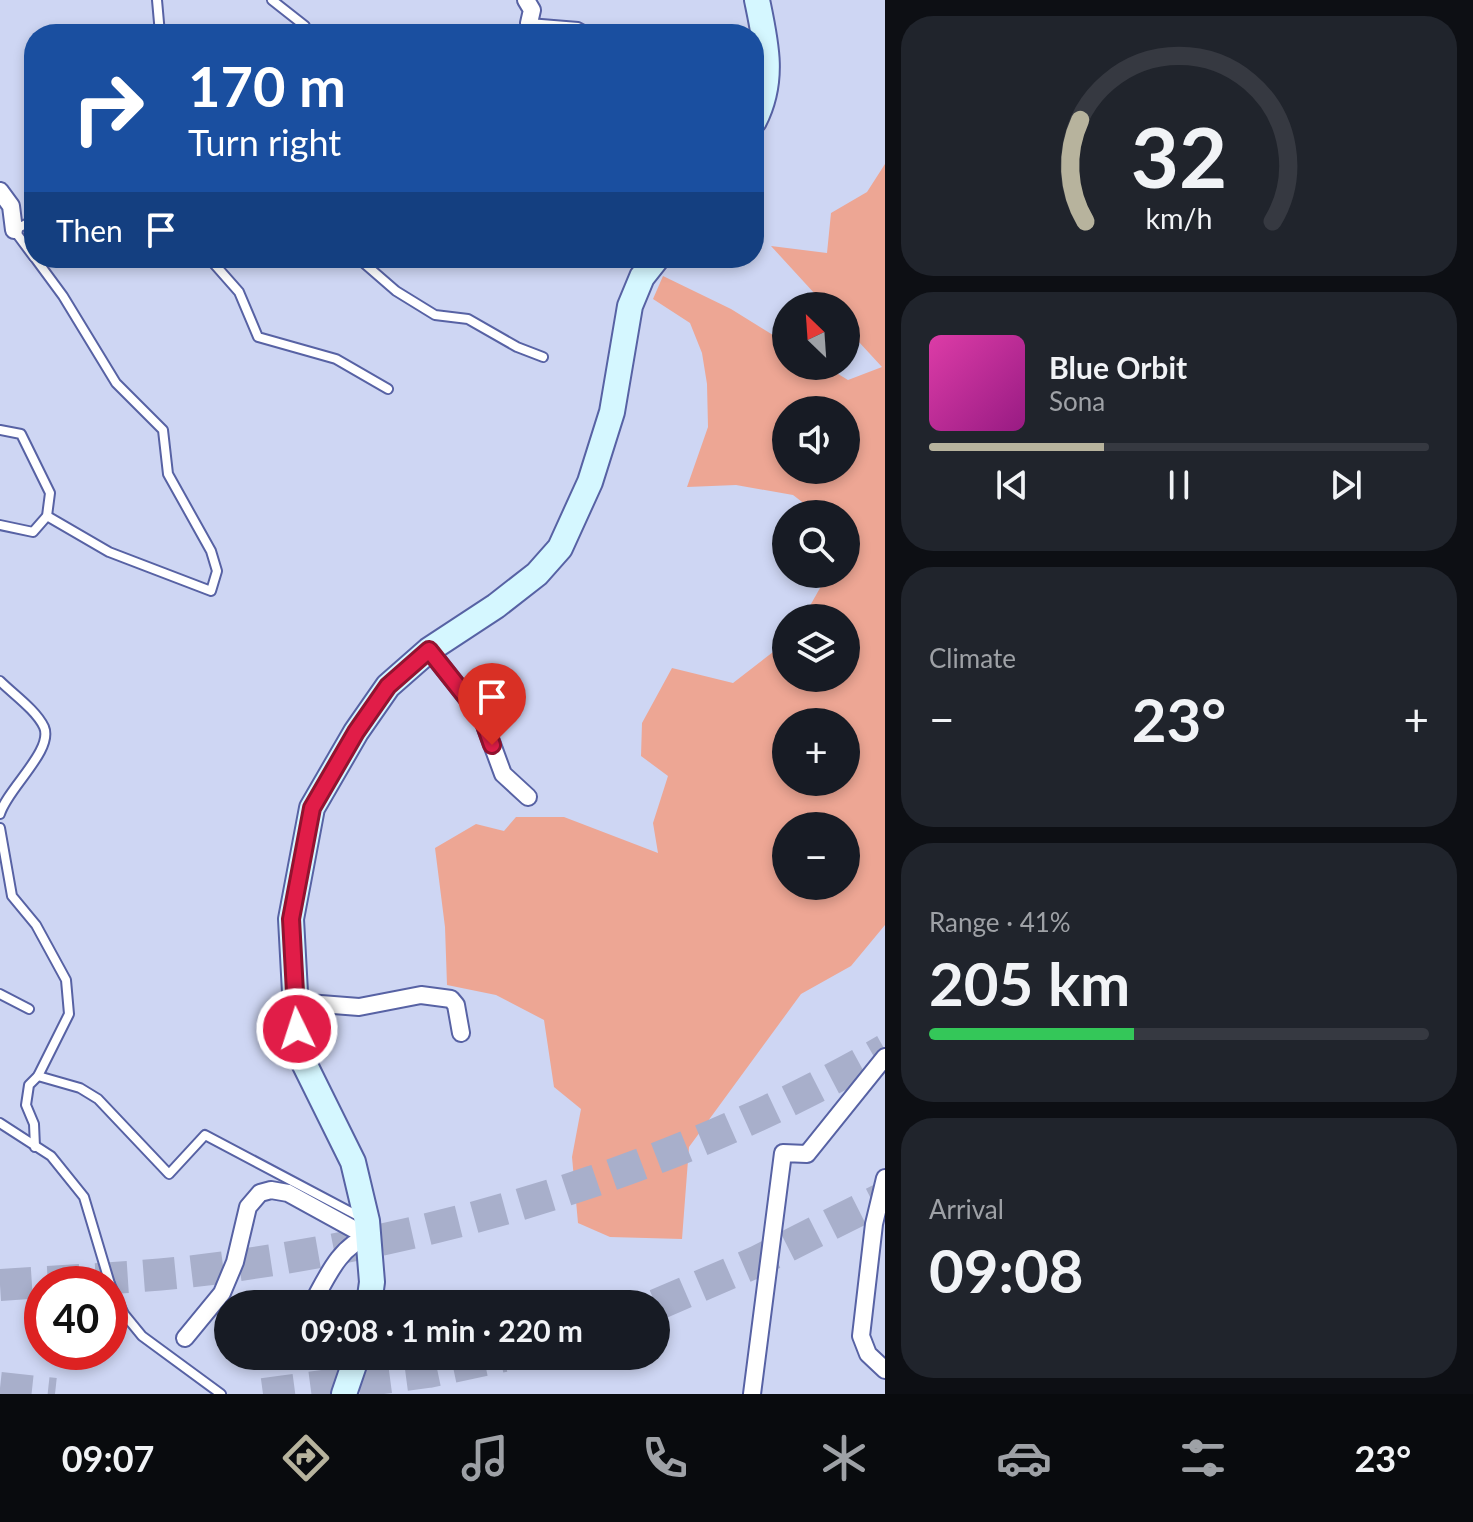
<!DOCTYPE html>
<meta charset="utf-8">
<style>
body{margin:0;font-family:Lato,sans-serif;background:#20242c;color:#f1f3f6;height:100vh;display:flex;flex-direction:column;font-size:30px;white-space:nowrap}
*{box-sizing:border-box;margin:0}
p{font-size:26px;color:#9ea1a6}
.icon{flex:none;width:44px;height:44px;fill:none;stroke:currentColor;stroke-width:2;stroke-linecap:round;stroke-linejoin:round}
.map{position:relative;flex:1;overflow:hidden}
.panel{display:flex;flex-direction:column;gap:16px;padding:16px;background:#0d0f14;width:588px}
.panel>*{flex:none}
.guide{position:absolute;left:24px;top:24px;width:740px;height:244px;border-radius:32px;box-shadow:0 4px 12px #0003;background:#1a4fa0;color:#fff;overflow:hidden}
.needle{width:52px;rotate:335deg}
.buttons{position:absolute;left:772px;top:292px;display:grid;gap:16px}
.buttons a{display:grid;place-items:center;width:88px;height:88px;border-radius:50%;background:#171b24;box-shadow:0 4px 12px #0003;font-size:40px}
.speed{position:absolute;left:24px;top:1266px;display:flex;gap:16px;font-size:40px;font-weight:700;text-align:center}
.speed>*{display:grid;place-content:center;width:104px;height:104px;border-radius:50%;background:#171b24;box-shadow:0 4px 12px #0003;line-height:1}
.speed .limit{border:12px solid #d22;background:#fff;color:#111}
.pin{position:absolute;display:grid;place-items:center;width:68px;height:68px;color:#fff;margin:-82px -34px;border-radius:50% 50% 50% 0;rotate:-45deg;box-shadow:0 0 8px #0007}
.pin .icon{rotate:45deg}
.me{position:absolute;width:88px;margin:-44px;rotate:356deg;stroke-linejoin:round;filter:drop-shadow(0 0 6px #0008)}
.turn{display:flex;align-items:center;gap:28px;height:168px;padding:0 32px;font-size:36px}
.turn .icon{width:104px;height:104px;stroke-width:2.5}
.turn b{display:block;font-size:56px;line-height:68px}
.then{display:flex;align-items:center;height:76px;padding:0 32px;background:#0003;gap:16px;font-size:30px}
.big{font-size:60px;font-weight:700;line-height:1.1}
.panel .card{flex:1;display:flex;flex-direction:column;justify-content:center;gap:12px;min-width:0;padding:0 28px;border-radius:32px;background:#20242c}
.panel .dial{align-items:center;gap:0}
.dial svg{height:208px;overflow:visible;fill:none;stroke:#363941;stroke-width:7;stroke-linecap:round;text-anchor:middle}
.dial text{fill:#f1f3f6;stroke:none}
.song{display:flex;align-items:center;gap:24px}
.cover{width:96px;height:96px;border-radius:12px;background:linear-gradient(135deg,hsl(320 70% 55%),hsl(310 70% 35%))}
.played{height:8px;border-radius:4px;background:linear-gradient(90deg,#b7b39d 35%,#363941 35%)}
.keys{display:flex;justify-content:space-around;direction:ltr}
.heat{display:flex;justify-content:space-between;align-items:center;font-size:44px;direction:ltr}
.charge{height:12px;border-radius:6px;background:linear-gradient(90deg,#34c759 41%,#363941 0)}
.trip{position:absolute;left:214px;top:1290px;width:456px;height:80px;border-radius:40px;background:#171b24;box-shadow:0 4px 12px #0003;font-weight:700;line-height:80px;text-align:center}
.tab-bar{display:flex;height:128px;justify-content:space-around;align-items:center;background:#090b0e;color:#9ea1a6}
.tab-bar .icon{width:56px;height:56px}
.tab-bar .current{color:#b7b39d}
.tab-bar b{font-size:36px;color:#f1f3f6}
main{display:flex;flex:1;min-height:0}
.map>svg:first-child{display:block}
</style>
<main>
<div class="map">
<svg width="885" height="1394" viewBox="0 0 885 1394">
<rect width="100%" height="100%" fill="#ced6f3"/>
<path fill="#eda694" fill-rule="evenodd" d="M885,164V925L851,966L801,994L689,1147L682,1239L610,1237L578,1223L572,1157L581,1109L554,1087L544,1020L496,995L447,985L445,927L435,848L476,824L504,831L516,817H564L658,853L653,823L668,776L641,756L642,723L672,668L733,683L786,642V678H846V618H803L828,574H846V514H818L793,495L736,485L687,487L708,427L707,384L702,353L690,323L653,299L663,276L731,309L786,343V366H825L848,380L882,367L846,328V306H826L771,246L827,253L831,213L867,192ZM846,410V470H786V410ZM786,722H846V782H786ZM786,826H846V886H786Z"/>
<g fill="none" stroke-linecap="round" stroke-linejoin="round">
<g stroke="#a8afcb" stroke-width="32" stroke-dasharray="32 16" stroke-linecap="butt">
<path d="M0,1285C70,1280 141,1278 211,1269C448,1238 677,1169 885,1050"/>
<path d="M656,1305L756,1262L885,1197"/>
<path d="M0,1388L55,1394"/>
<path d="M263,1394L428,1372L504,1356"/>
</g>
<defs>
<g id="lane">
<path d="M157,0L160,34"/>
<path d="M272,0L305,26L304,34"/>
<path d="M528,34L529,23L578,27L591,34"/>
<path d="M34,220L14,230L34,257"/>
<path d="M35,258L63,296L116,383L163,430L168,474L211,551L217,571L211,591L109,552L47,516"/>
<path d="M209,258L239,292L258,337L336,359L388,389"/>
<path d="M358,258L396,291L435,315L468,319L517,347L543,357"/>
<path d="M0,430L21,434L50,493L47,516L33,532L0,525"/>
<path d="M0,681C13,694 36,710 44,727C54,750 7,789 0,814"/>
<path d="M0,828L12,896L36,925L66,980L69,1014L38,1076L29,1085L26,1105L34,1124L35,1147"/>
<path d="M0,994L29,1009"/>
<path d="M38,1076L80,1088L98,1099L169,1174L205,1135L362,1218"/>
<path d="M0,1123L51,1156L84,1197L110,1284"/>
<path d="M110,1284L124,1314L142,1336L221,1394"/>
</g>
<g id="street">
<path d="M526,0L532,10L529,23"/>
<path d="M0,191L11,206L14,230"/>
<path d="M429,650L482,717L503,774L528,797"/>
<path d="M295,1002L359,1007L421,995L451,999L456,1005L461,1033"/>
<path d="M885,1178L874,1224L861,1336L868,1354L885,1370"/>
<path d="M312,1304C326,1279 340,1245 368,1237"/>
<path d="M185,1338L222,1293L235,1262L248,1207L260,1193L271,1190L288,1193L368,1237"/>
<path d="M752,1394L783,1153L807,1154L885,1057"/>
</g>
<g id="secondary">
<path d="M754,121C775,80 766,43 757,0"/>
<path d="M369,1304L372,1282L367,1221L353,1162L302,1059L297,1029L291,919L312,808L356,732L388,686L429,650L496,606L537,574L560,548L590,482L612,412L630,306L642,277L657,258"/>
<path d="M344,1394L357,1356"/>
</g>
</defs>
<use href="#lane" stroke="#5762a4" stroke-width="12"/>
<use href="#street" stroke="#5762a4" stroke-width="20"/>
<use href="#secondary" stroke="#5762a4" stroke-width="28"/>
<use href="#lane" stroke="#fff" stroke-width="8"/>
<use href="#street" stroke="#fff" stroke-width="16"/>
<use href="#secondary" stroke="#d5f7ff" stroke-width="24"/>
</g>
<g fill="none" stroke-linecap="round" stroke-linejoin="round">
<defs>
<path id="route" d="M297,1029L291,919L312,808L356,732L388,686L429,650L482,717L492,745"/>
</defs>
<use href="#route" stroke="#92132f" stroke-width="20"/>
<use href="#route" stroke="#e11d48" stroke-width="14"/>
</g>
</svg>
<div class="buttons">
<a><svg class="needle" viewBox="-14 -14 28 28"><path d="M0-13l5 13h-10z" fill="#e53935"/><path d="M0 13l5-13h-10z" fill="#9ea1a6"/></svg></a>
<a><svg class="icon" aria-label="sound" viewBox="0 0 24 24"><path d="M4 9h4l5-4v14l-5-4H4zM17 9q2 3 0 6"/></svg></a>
<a><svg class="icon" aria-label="search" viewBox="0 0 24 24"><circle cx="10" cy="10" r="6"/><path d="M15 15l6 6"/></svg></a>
<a><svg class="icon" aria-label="layers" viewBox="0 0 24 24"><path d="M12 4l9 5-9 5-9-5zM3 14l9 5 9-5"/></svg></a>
<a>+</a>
<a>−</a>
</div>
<div class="speed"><div class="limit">40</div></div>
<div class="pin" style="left:492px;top:745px;background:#d93025"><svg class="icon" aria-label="arrive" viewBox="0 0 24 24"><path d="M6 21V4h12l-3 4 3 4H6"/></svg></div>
<svg class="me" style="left:297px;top:1029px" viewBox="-20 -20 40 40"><circle r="17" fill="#e11d48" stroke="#fff" stroke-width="3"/><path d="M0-11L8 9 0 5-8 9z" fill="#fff"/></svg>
<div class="trip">09:08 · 1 min · 220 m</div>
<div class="guide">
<div class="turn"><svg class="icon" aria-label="right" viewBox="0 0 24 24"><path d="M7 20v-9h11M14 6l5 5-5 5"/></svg><div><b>170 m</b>Turn right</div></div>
<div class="then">Then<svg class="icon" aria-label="arrive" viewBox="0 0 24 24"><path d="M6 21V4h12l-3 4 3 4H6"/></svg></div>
</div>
</div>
<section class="panel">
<div class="card dial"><svg viewBox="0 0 100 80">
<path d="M14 69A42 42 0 1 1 86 69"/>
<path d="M14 69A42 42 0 0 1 12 30" stroke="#b7b39d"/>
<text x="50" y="56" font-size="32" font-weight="700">32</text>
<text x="50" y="72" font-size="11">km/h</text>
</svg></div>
<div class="card">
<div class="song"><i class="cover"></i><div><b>Blue Orbit</b><p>Sona</p></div></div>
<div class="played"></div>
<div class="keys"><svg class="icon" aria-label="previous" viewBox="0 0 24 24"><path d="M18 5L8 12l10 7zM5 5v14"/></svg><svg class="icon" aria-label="pause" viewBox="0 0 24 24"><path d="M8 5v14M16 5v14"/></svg><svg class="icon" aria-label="next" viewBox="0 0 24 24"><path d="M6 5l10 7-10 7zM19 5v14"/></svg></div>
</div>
<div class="card"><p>Climate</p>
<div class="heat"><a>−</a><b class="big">23°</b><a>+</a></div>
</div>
<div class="card"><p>Range · 41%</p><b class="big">205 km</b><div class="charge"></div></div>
<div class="card"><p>Arrival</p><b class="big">09:08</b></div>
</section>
</main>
<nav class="tab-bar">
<b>09:07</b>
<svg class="icon current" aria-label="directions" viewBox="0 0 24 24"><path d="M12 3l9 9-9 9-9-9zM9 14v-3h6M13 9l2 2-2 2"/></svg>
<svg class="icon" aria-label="music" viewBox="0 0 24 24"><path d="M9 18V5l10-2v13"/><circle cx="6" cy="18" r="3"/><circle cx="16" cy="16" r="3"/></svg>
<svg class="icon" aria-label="phone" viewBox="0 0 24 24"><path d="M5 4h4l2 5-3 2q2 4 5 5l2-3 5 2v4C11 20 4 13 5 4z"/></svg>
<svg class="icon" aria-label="climate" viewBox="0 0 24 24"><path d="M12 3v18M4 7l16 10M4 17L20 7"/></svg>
<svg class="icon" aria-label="car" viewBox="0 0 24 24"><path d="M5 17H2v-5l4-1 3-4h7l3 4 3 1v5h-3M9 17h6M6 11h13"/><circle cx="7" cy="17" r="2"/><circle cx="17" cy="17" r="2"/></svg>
<svg class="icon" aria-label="filters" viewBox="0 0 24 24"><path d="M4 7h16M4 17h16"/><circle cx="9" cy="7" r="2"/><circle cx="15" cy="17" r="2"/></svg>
<b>23°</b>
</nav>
